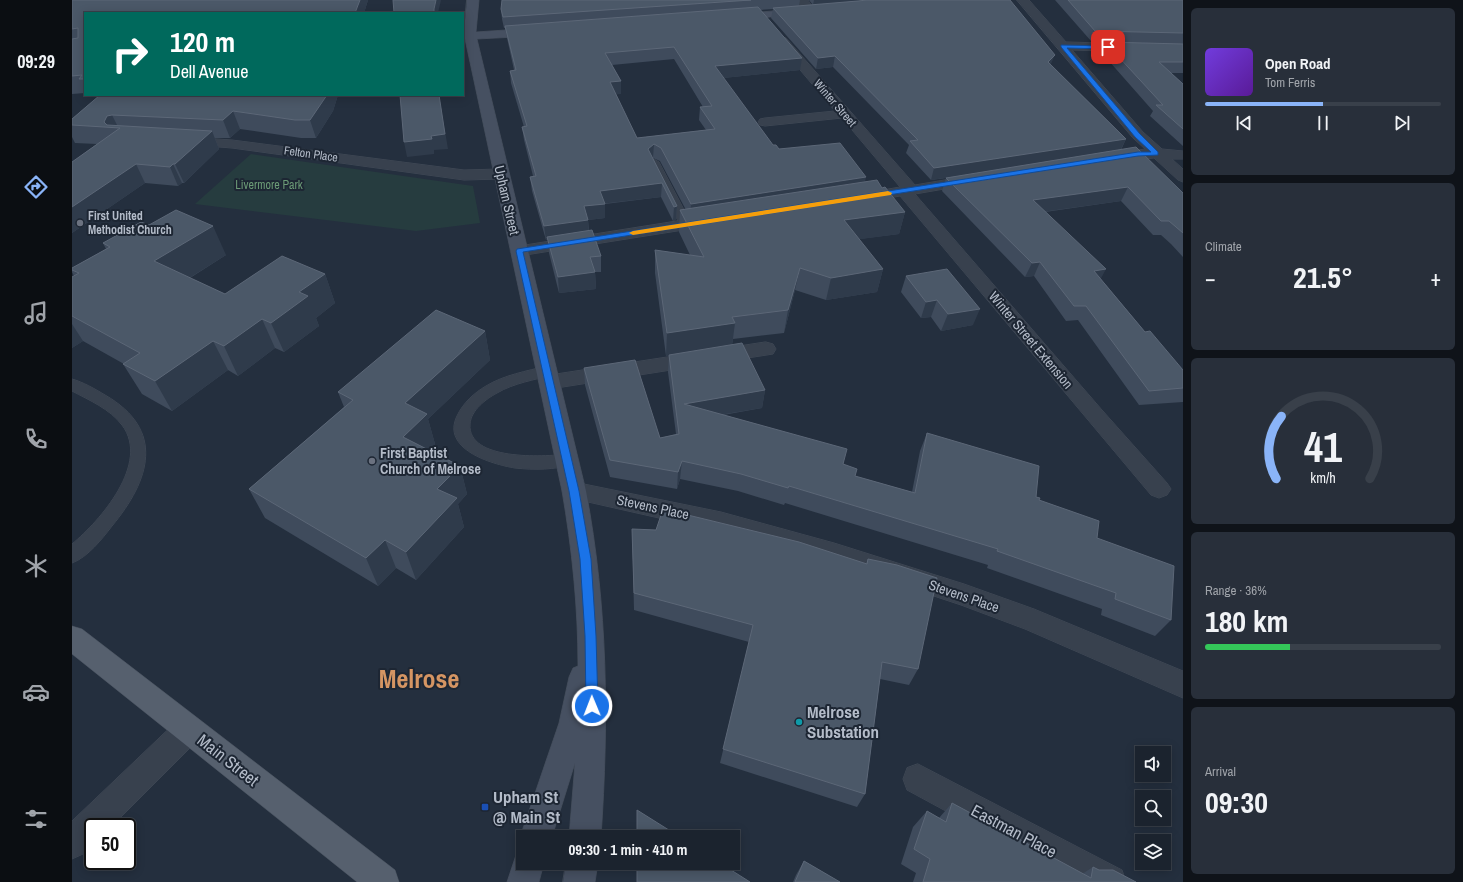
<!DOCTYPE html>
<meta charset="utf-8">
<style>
body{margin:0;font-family:"Archivo Narrow",sans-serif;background:#282f3a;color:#f1f3f6;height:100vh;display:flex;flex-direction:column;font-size:15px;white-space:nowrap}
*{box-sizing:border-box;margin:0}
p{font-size:13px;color:#a0a4aa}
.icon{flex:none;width:22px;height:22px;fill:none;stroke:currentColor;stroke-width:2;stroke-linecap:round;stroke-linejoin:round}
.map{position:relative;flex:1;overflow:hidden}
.sheet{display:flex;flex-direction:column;gap:8px;padding:8px;background:#0f1319;width:280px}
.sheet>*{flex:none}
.top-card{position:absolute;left:12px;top:12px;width:380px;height:84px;border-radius:0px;box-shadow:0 2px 10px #0003,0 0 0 1px #39404a;background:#00695c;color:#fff;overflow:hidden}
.tools{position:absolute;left:1063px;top:746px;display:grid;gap:8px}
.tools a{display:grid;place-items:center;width:36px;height:36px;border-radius:0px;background:#1b232e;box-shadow:0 2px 10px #0003,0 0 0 1px #39404a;font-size:20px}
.speed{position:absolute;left:12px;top:818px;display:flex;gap:8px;font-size:20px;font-weight:700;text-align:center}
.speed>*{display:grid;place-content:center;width:52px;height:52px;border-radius:50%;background:#1b232e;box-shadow:0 2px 10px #0003,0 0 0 1px #39404a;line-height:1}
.speed .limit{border:2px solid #111;border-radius:6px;background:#fff;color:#111}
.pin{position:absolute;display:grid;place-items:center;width:34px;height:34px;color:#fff;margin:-17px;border-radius:8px;box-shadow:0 2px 6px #0006}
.me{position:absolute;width:44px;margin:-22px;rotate:359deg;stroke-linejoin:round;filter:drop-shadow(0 0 3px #0008)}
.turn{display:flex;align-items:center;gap:14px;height:84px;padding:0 20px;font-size:18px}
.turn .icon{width:52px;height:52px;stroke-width:2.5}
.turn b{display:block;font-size:28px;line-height:34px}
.big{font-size:30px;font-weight:700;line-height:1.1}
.sheet .tile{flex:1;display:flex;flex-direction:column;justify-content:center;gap:6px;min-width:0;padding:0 14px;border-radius:6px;background:#282f3a}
.sheet .dial{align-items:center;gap:0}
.dial svg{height:104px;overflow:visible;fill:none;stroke:#39404a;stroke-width:7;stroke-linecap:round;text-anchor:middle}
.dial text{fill:#f1f3f6;stroke:none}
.song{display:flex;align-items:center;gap:12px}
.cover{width:48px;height:48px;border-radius:6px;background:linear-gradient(135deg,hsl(260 70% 55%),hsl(270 70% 35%))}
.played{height:4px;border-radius:2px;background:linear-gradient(90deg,#8ab4f8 50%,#39404a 50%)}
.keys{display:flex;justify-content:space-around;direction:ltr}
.heat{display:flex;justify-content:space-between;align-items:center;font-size:22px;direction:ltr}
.charge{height:6px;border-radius:3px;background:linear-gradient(90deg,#34c759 36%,#39404a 0)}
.trip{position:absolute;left:444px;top:830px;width:224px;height:40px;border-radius:0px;background:#1b232e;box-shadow:0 2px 10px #0003,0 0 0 1px #39404a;font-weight:700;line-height:40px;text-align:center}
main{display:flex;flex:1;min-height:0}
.dock{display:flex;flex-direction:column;width:72px;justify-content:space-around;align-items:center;background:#0b0e12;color:#a0a4aa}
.dock .icon{width:28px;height:28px}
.dock .on{color:#8ab4f8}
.dock b{font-size:18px;color:#f1f3f6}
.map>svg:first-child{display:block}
</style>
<main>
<nav class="dock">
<b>09:29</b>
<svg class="icon on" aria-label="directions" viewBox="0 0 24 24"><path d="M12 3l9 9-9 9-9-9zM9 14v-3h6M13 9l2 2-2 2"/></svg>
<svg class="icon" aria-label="music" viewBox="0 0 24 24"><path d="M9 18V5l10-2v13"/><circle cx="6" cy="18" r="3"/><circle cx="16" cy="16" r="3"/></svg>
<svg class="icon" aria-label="phone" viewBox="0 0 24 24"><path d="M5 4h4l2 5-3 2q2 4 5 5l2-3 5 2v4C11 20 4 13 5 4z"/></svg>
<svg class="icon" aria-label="climate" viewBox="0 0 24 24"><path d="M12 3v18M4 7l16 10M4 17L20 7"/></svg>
<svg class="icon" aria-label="car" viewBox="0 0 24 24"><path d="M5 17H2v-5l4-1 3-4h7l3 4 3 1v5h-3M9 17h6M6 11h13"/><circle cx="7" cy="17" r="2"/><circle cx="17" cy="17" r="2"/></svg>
<svg class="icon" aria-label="filters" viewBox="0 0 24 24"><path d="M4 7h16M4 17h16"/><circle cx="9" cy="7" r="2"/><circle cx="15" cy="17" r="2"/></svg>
</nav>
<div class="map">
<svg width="1111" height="882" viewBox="0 0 1111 882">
<rect width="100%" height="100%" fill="#242f3e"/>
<path fill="#263c3f" d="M179,154L401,186L408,223L344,231L123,204Z"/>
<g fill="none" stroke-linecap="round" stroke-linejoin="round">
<defs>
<g id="service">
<path d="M582,159L587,162L620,225L618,228H610L608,225L577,162Z"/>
<path d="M475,366L480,367L482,371L480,375C462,380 442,383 425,393C414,399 399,410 398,424C395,461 472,457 495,454L501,456L503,460L501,464C483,470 462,470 443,468C419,464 369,449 385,416C391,403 402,393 414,386C432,375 455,371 475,366Z"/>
<path d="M0,379C11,382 23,389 33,395C94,430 78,480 40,526C30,539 16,557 0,563V544C28,521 79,463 50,425C38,409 17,400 0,391Z"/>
</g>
<g id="minor">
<path d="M724,0H736L743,11L741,13H733Z"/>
<path d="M945,0H957L994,42L1111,45V53L1000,50L1071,132L1090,149L1111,151V159H1100L1111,169V182L1106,180L1082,158L1041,162L1036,161L1034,158L1036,155L1073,149L1061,138Z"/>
<path d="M710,37L714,38L843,185L902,175L907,177L910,180L907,183L843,194L1030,410L1095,483L1099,489L1095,495L1087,498L1079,495L828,196L788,203L782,201L780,198L782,195L828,187L770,118L693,126L688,125L686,122L688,119L693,118L763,111L706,44L704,41L706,38Z"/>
<path d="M114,137L160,140L392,170L428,169L433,171L436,174L433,177L428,179L392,180L160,148L109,144L107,141L109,138Z"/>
<path d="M637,216L643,217L645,221L643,225L447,256L441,255L438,251L441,247L447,246Z"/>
<path d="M694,342L701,344L704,349L701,354L478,389L471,387L468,382L471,377L478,375Z"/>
<path d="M502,482L649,512L762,543L892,584L962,609L1111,671V698L953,629L889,605L762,563L649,532L494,497L490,491L494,485Z"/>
<path d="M117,715L127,719L132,729L127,739L39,827H21V845L11,854L0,859V821L107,719Z"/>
<path d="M846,764L1050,870L1054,882H1005L835,790L831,779L835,768Z"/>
</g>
<g id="secondary">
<path d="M395,0H407L404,32L463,28L467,29L469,32L467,35L463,36L405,39L514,491C536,607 537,720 529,837H497L503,763L480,837H451V844L448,837L487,723L497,677L501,668L506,666C506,607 500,549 490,491L393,39L391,40Z"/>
<path d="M729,9L733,10L735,12L733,14L663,20L659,19L657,17L659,15L663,14Z"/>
<path d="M451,849V863H472L467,882H435L445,852Z"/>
<path d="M494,863H526L523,882H491Z"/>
</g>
<path id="primary" d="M0,626L10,629L323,870L327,882H285L0,654Z"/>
</defs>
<use href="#service" stroke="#414a57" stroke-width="1"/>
<use href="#minor" stroke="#414a57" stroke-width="1"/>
<use href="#secondary" stroke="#414a57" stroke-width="1"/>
<use href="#primary" stroke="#414a57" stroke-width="1"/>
<use href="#service" fill="#38414e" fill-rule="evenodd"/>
<use href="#minor" fill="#38414e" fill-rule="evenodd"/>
<use href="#secondary" fill="#465061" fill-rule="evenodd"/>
<use href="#primary" fill="#56606e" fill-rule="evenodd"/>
</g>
<g fill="#3f4b5c" fill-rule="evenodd">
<path d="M0,0H296L292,13H13V93L0,94Z"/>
<path d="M430,0H728L727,6L741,5L737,0H938L979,65L1054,139L1049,150L1111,193V257L1099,244L1089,235H1081L1049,201L973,212L1073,332L1111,370V402L1067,405L1006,320L994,321L962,276L953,277L870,191L874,178L859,180L834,153L837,145L761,67L744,69L699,18L701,9L688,10L728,70L651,78L701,145L707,149L793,182L810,188L833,212L827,234L787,239L811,269L805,292L754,300L723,290L712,333L661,339L660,345L693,390L690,408L651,415L771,464L783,476L840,492L848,451L855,433L964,497L967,500L1025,538L1099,620L1083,636L1029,615L1030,609L915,568L916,565L713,503L712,505L666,491L608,479L605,489L538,477L513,385L512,368L588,438L604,434L596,372L597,355L594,356L583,273V250L618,255L607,232L608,210H614L588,161L581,158L605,206L604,220L601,221L589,197L533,204V218L516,220L517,230L529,256V272H523L524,289L487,293L477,253L476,240H474L460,191L458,177L461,176L452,140L450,127H452L439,83L438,71L442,70L435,38L433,28H432L430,19L429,9ZM602,59L631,107H628L627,120L634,130L565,138L544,94H549V81L540,65Z"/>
<path d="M983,0H1111V73H1099L1111,84V146L1078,116L1081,111L1029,52L1033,42L1074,43L1019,41Z"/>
<path d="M15,95H266L261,111L244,138H229L168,129L158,138H143L147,149L112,183H110L106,186L73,183L0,233V162L25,144L3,143L0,137V119L27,96L16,97Z"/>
<path d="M77,225L154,255L118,278L153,294L253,274L263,303L244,318L247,326L212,352L203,348L166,376L156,370L100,411L70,394L51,364H52L11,341L0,348V277L2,276L0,272V268L34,249L31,243Z"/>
<path d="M834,276L901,325L869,331L859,317L849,318L829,292Z"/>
<path d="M413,331L418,360L356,419L363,444L357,450L388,466L395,494L386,504L392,527L344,580L324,568L306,586L193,518L177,489L272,407L266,392Z"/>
<path d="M560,529L794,564L796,559L846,669L837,685L808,679L793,794L785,807L648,763L677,642L562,610Z"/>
<path d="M880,803L1010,874L1021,867L1027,870L1064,882H841L844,873L829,864L841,827L855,811L867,818Z"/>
<path d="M732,861L768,882H721L724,875Z"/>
</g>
<g fill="#2f3b4b">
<path d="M288,0H296L292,13H283Z"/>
<path d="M364,0H369L366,13H362V9Z"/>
<path d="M742,0H798L741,5Z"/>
<path d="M983,55L978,66L976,62Z"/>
<path d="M763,56L761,67L744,69L746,58Z"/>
<path d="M730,58L728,70L642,79L643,66Z"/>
<path d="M549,81V94L538,95V82Z"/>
<path d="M255,95H266L261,111L244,138L238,120Z"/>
<path d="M367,95L376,149L362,150V154L335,157L332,142L359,136Z"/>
<path d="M161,111L168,129L158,138L151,120Z"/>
<path d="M40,115L46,127H34L32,122L35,116Z"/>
<path d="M140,131L147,149L112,183L103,164Z"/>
<path d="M1054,139L1048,151L859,180L862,168Z"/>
<path d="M582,144L581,158L576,163V149Z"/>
<path d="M64,164L73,183L0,233V207Z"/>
<path d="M101,164L110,183L106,186L98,167Z"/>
<path d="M794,177L791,191L618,218L619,204Z"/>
<path d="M590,183L589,197L528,204V191Z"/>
<path d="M1056,187L1049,201L955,214L961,200Z"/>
<path d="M533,204V218L516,220L517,234L475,237L476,240H474L472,226L512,206Z"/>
<path d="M605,206L604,220L601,221L602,207Z"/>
<path d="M833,212L827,234L767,242L772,220Z"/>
<path d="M141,226L154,255L98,290L82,261Z"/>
<path d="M968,262L962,276L953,277L960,263Z"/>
<path d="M728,268L723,290L712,333L716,310Z"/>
<path d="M811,269L805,292L754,300L759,278Z"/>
<path d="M1034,269L1026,284L1022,271Z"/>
<path d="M523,272L524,289L487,293L486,277Z"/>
<path d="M253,274L263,303L244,318L247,326L212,352L199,323L227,292Z"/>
<path d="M865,300L859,317L849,318L854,302Z"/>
<path d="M908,309L901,325L869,331L876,314Z"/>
<path d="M190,319L203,348L166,376L152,346Z"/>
<path d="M663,323L660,346L594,356L595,333Z"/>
<path d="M0,324L11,341L0,348Z"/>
<path d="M413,331L418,360L356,419L363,444L340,466L331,437L333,403Z"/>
<path d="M141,341L156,370L100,411L83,381Z"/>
<path d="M693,390L690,408L610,421L612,404Z"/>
<path d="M610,461L608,479L605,489L606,472Z"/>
<path d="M388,466L395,494L386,504L392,527L344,580L334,552L365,489Z"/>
<path d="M313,540L324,568L306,586L294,558Z"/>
</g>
<g fill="#4b5868" stroke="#5c6777" fill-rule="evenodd">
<path d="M0,0H288L283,13H13V79H7L10,75L0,76V39L6,38V28L0,29Z"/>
<path d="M321,0H364L362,9V13H322Z"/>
<path d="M430,0H679L431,17L429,9Z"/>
<path d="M795,0H938L983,55L976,62L1054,139L862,168L838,141L846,140L763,56L746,58L701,8L786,1Z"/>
<path d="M996,0H1111V33L1023,31Z"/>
<path d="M686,7L730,58L643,66L701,145H704L707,149L768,143L794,177L619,204L589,148L582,144L576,149L605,206L602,207L590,183L528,191L533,204L512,206L516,220L472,226L458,177L464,176L450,127L455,126L438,71L444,70L433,26ZM602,47L640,106L628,107L643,129L565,138L538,82L549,81L533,53Z"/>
<path d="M1033,42L1111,44V62H1087L1111,84V129L1084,105H1091Z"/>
<path d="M28,95H255L238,120H223L161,111L151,120L40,115L35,116L32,122L35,125L140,131L103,164H101L98,167L64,164L0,207V162L48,128L0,125V119Z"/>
<path d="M328,95H367L373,134L359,136L360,139L332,142Z"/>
<path d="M1064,147L1111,193V233L1097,221H1089L1056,187L961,200L1034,269L1022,271L1073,332L1078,331L1111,370V388L1077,391L1014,306H1002L968,262L960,263L874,178Z"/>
<path d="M805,180L810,188L813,187L833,212L772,220L811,269L759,278L728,268L716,310L660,317L663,323L595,333L583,250L632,257L608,210Z"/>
<path d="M104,210L141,226L82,261L153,294L210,256L253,274L227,292L236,296L199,323L190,319L152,346L141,341L83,381L51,364L68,353L0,316V277L7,273L0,270V268L38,247L31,243L69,222L77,225Z"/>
<path d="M520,230L529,256L518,257L523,272L486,277L475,237Z"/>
<path d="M875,269L908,309L876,314L865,300L854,302L834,276Z"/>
<path d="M364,310L413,331L333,403L355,414L331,437L388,466L365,489L385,498L334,552L313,540L294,558L177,489L281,400L266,392Z"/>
<path d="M670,343L693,390L612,404L775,449L771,464L785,469L783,476L843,493L855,433L967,466L964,497L968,498L967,500L1027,521L1025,538L1102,566L1099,620L1043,599L1044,593L925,551L926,549L717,486L716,488L669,474L610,461L606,472L538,460L512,368L563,360L588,438L607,434L597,355Z"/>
<path d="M591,509L727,542L795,564L796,559L825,565L865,578L846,669L810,662L793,794L651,749L681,625L562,593L560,529L584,530Z"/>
<path d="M880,803L1019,878L1021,867L1027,870H1041L1064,882H851L858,859L842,849L855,811L874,822Z"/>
<path d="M565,810L608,837H565Z"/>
<path d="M732,861L768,882H723Z"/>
<path d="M565,863H648L678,882H565Z"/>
</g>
<path fill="#1a73e8" stroke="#114b97" d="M989,45L1038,46V47L1036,49L995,48L1068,134L1086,152V155L1066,156L451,252L507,491L519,559L524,636L526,706L524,710L520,711L516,710L514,706L513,636L508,559L497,491L444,251L445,249L1066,152H1079L1063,137L989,47Z"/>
<path fill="#f59e0b" d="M816,191L820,193L819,195L561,235L557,233L561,231Z"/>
<g fill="#6b7280" stroke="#1d2633" stroke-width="1.5">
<circle cx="8" cy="223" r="4"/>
<circle cx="300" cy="461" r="4"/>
</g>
<circle fill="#0f9aa8" stroke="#1d2633" stroke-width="1.5" cx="727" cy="722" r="4"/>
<rect fill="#1a4fb4" stroke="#1d2633" stroke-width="1.5" x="409" y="803" width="8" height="8" rx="2"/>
<g text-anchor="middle" stroke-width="4" stroke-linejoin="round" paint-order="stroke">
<g font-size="12" fill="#b4bcc9" stroke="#1d2633">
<text transform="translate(763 103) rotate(49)" y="4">Winter Street</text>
<text transform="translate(239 154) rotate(8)" y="4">Felton Place</text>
</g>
<g font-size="12" fill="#6b9a76" stroke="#1d2633">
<text x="197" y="189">Livermore Park</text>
</g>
<g font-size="12" font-weight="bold" fill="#b4bcc9" stroke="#1d2633" text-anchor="start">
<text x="16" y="220">First United<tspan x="16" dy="14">Methodist Church</tspan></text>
</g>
<g font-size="14" fill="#b4bcc9" stroke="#1d2633">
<text transform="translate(435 200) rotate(77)" y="5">Upham Street</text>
<text transform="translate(959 340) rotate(50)" y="5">Winter Street Extension</text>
<text transform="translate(581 507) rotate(12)" y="5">Stevens Place</text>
<text transform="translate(892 596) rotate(19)" y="5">Stevens Place</text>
</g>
<g font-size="14" font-weight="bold" fill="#b4bcc9" stroke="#1d2633" text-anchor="start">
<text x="308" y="458">First Baptist<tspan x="308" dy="16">Church of Melrose</tspan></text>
</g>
<g font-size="17" font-weight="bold" fill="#b4bcc9" stroke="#1d2633" text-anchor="start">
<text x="735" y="718">Melrose<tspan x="735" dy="20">Substation</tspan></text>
<text x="421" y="803">Upham St<tspan x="421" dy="20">@ Main St</tspan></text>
</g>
<g font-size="17" fill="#b4bcc9" stroke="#1d2633">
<text transform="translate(156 760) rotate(38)" y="6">Main Street</text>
<text transform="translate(942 831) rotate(28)" y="6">Eastman Place</text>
</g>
<g font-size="26" font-weight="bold" fill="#d59563" stroke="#1d2633">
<text x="347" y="688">Melrose</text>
</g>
</g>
</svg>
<div class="tools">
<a><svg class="icon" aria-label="sound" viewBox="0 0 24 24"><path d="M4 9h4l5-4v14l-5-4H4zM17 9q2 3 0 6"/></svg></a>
<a><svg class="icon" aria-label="search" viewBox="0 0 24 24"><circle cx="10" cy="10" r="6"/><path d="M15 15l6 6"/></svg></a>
<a><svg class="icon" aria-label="layers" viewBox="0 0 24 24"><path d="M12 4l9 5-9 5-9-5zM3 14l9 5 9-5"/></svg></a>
</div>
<div class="speed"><div class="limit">50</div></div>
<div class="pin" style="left:1036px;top:47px;background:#d93025"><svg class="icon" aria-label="arrive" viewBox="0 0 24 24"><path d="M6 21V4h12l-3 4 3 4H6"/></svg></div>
<svg class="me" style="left:520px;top:706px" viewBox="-20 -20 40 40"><circle r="17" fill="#1a73e8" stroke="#fff" stroke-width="3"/><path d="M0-11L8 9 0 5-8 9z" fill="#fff"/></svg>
<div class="trip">09:30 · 1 min · 410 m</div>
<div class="top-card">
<div class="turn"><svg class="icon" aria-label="right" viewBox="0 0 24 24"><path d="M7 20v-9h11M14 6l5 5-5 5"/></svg><div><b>120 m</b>Dell Avenue</div></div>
</div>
</div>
<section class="sheet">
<div class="tile">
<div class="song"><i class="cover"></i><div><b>Open Road</b><p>Tom Ferris</p></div></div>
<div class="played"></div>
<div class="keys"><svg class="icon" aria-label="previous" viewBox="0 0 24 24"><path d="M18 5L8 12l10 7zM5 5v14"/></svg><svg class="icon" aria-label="pause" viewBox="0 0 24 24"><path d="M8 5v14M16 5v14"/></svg><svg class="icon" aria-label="next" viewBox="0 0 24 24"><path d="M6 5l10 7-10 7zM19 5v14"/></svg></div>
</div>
<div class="tile"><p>Climate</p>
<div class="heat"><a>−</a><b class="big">21.5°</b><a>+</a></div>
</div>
<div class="tile dial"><svg viewBox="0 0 100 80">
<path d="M14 69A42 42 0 1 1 86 69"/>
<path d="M14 69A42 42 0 0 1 18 21" stroke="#8ab4f8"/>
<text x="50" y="56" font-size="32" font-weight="700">41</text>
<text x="50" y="72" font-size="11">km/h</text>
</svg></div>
<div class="tile"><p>Range · 36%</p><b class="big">180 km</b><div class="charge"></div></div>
<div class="tile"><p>Arrival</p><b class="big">09:30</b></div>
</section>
</main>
